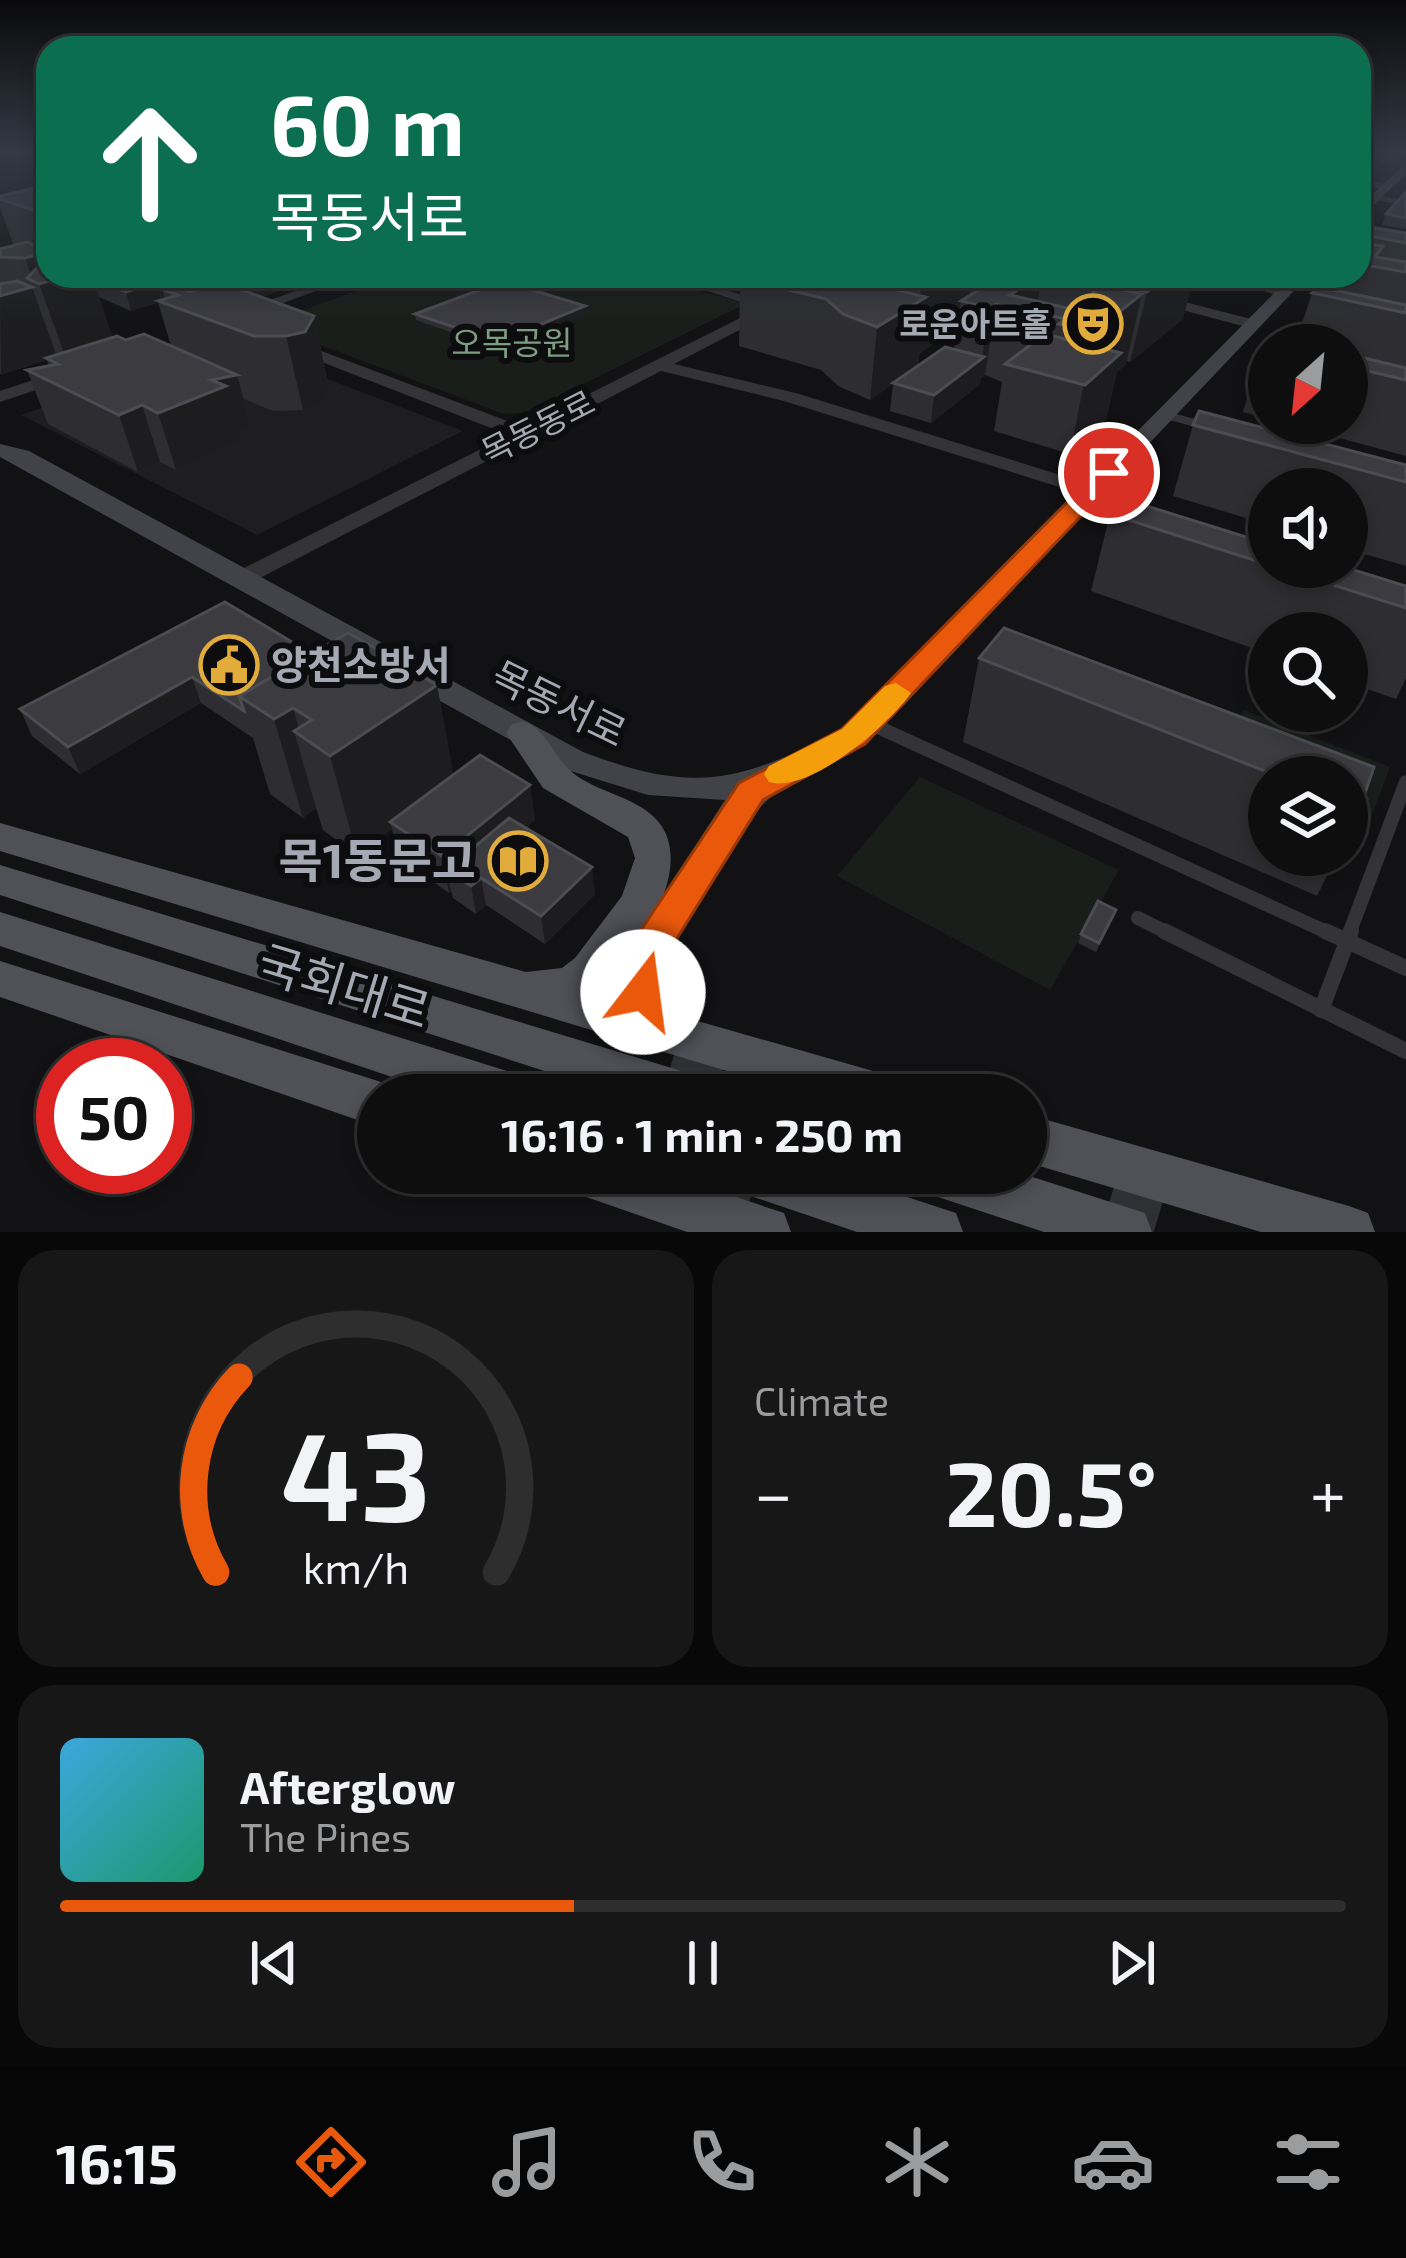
<!DOCTYPE html>
<meta charset="utf-8">
<style>
body{margin:0;font-family:"Exo 2","Noto Sans KR",sans-serif;background:#171718;color:#f1f3f6;height:100vh;display:flex;flex-direction:column;font-size:45px;white-space:nowrap}
*{box-sizing:border-box;margin:0}
p{font-size:39px;color:#9b9c9e}
.icon{flex:none;width:66px;height:66px;fill:none;stroke:currentColor;stroke-width:2;stroke-linecap:round;stroke-linejoin:round}
.map{position:relative;height:1232px;overflow:hidden}
.panel{display:flex;flex-direction:column;gap:18px;padding:18px;background:#080808;flex:1}
.panel>*{flex:none}
.hud{position:absolute;left:36px;top:36px;width:1335px;height:252px;border-radius:36px;box-shadow:0 6px 18px #0003,0 0 0 3px #2e2e2f;background:#0b6e4f;color:#fff;overflow:hidden}
.needle{width:78px;rotate:207deg}
.fabs{position:absolute;left:1248px;top:324px;display:grid;gap:24px}
.fabs a{display:grid;place-items:center;width:120px;height:120px;border-radius:50%;background:#0e0e0f;box-shadow:0 6px 18px #0003,0 0 0 3px #2e2e2f;font-size:60px}
.speed{position:absolute;left:36px;top:1038px;display:flex;gap:24px;font-size:60px;font-weight:700;text-align:center}
.speed>*{display:grid;place-content:center;width:156px;height:156px;border-radius:50%;background:#0e0e0f;box-shadow:0 6px 18px #0003,0 0 0 3px #2e2e2f;line-height:1}
.speed .limit{border:18px solid #d22;background:#fff;color:#111}
.pin{position:absolute;display:grid;place-items:center;width:102px;height:102px;color:#fff;margin:-51px;border:6px solid #fff;border-radius:50%;box-shadow:0 3px 12px #0007}
.me{position:absolute;width:132px;margin:-66px;rotate:15deg;stroke-linejoin:round;filter:drop-shadow(0 0 9px #0008)}
.turn{display:flex;align-items:center;gap:42px;height:252px;padding:0 36px;font-size:54px}
.turn .icon{width:156px;height:156px;stroke-width:2.5}
.turn b{display:block;font-size:84px;line-height:102px}
.big{font-size:90px;font-weight:700;line-height:1.1}
.panel .tile{flex:1;display:flex;flex-direction:column;justify-content:center;gap:18px;min-width:0;padding:0 42px;border-radius:36px;background:#171718}
.panel .dial{align-items:center;gap:0}
.dial svg{height:312px;overflow:visible;fill:none;stroke:#2e2e2f;stroke-width:7;stroke-linecap:round;text-anchor:middle}
.dial text{fill:#f1f3f6;stroke:none}
.song{display:flex;align-items:center;gap:36px}
.cover{width:144px;height:144px;border-radius:18px;background:linear-gradient(135deg,hsl(200 70% 55%),hsl(160 70% 35%))}
.played{height:12px;border-radius:6px;background:linear-gradient(90deg,#ea580c 40%,#2e2e2f 40%)}
.keys{display:flex;justify-content:space-around;direction:ltr}
.heat{display:flex;justify-content:space-between;align-items:center;font-size:66px;direction:ltr}
.panel .tiles{flex:1;display:grid;gap:18px;grid-template-columns:1fr 1fr}
.tile:last-child{grid-column:span 2}
.trip{position:absolute;left:357px;top:1074px;width:690px;height:120px;border-radius:60px;background:#0e0e0f;box-shadow:0 6px 18px #0003,0 0 0 3px #2e2e2f;font-weight:700;line-height:120px;text-align:center}
.menu{display:flex;height:192px;justify-content:space-around;align-items:center;background:#060606;color:#9b9c9e}
.menu .icon{width:84px;height:84px}
.menu .current{color:#ea580c}
.menu b{font-size:54px;color:#f1f3f6}
.map>svg:first-child{display:block}
</style>
<div class="map">
<svg width="1406" height="1232" viewBox="0 0 1406 1232">
<rect width="100%" height="100%" fill="#121214"/>
<path fill="#1e1e21" d="M229,341L463,431L257,535L21,415Z"/>
<g fill="#191e1a">
<path d="M398,276H638L747,303L525,413L504,414L275,328V320Z"/>
<path d="M1244,710L1390,767L1365,834L1347,826V777H1269L1210,769Z"/>
<path d="M920,777L1119,870L1050,990L837,876Z"/>
</g>
<g fill="none" stroke-linecap="round" stroke-linejoin="round">
<g stroke="#2f3034" stroke-width="51" stroke-dasharray="51 26" stroke-linecap="butt">
<path d="M667,1078L723,1095"/>
<path d="M705,1173L772,1195"/>
<path d="M1107,1210L1180,1232"/>
</g>
<path stroke="#343438" stroke-width="4.5" d="M1376,198L1406,203"/>
<g stroke="#343438" stroke-width="6">
<path d="M1246,282L1283,294"/>
<path d="M1293,284L1331,292"/>
</g>
<path stroke="#343438" stroke-width="8" d="M1165,415L1203,425"/>
<g stroke="#343438" stroke-width="14">
<path d="M869,723L1331,934"/>
<path d="M1138,918L1170,934"/>
<path d="M1349,934L1406,782"/>
</g>
<g stroke="#343438" stroke-width="16">
<path d="M1164,931L1406,1051"/>
<path d="M1325,931L1406,968"/>
<path d="M1321,1010L1351,931"/>
</g>
<g fill="#343438" fill-rule="evenodd">
<path d="M1381,157L1406,159V165L1378,162Z"/>
<path d="M1359,177L1390,186L1391,188L1386,191L1359,183Z"/>
</g>
<g fill="#343438" fill-rule="evenodd">
<path d="M336,276H356L251,315L238,312Z"/>
<path d="M661,276H683L776,306L772,313L674,364L796,393L1099,487L1102,491L1092,497L1085,495L784,401L661,371L250,583H234L231,578L234,573L509,435L291,350V344H303L523,427L760,308Z"/>
<path d="M1157,295L1259,321L1262,324L1254,329L1152,302L1150,299Z"/>
<path d="M60,371L68,376L66,380L0,402V391Z"/>
</g>
<g fill="#424348" fill-rule="evenodd">
<path d="M1406,163V174L1359,219V207Z"/>
<path d="M1291,276H1308L865,743L782,786L747,820L666,955L665,993L685,1032L679,1045L665,1050L651,1045C629,1010 615,979 635,940L725,800L648,795L561,768L0,457V444L29,451L583,752C696,795 740,782 843,729Z"/>
</g>
<g fill="#505157" fill-rule="evenodd">
<path d="M523,721C546,728 554,758 573,773C597,792 632,796 654,817C702,863 635,960 596,992L880,1073L897,1079L904,1095H806L0,851V823L526,972L562,968L575,958L622,896L635,858L628,837L543,788L506,733L511,725Z"/>
<path d="M0,865L688,1073L705,1079L712,1095H619L0,895Z"/>
<path d="M0,912L513,1073L530,1079L537,1095H446L0,946Z"/>
<path d="M0,961L378,1081L395,1088L398,1095H378V1127L0,997Z"/>
<path d="M1026,1114L1349,1206L1368,1213L1375,1232H1261L1026,1162Z"/>
<path d="M562,1173H664L784,1213L791,1232H687L569,1191Z"/>
<path d="M729,1173H834L956,1213L963,1232H857L736,1191Z"/>
<path d="M913,1173H1020L1145,1213L1152,1232H1044L920,1191Z"/>
</g>
</g>
<g fill="#2e2e32" fill-rule="evenodd">
<path d="M48,185V276H315L314,279L261,297L314,316L329,388L321,406L303,410L273,411L244,399L252,429L239,432L241,441L176,470L160,462L138,472L48,424L27,370L49,366L47,360L0,374V249L14,246L0,208V196ZM99,297L131,311L158,302L171,346L112,337Z"/>
<path d="M1406,190V229L1382,225L1386,214Z"/>
<path d="M1364,226L1406,233V456L1284,423H1347V345H1269V419L1243,412L1263,346L1273,337L1296,342L1312,293L1320,287L1324,276H1359V230Z"/>
<path d="M530,276H581V277L553,288L531,282Z"/>
<path d="M703,276H1199L1193,277L1183,319L1130,362L1126,361V364L1117,372L1106,419L1070,454L994,431L1002,382L985,375L981,378L980,384L931,423L890,411L893,384L870,400L838,386L821,370L739,346L740,288L703,278ZM957,328L954,349L918,366L919,354Z"/>
<path d="M585,306V312L499,349L416,320L415,314Z"/>
<path d="M1193,425L1406,465V566L1347,549V489H1269V525L1173,496Z"/>
<path d="M1110,514L1269,544V567H1344L1406,586V678L1396,699L1347,682V633H1269V654L1091,591Z"/>
<path d="M1004,628L1374,767L1360,808L1347,834V777H1269V855H1337L1317,896L963,742L979,658Z"/>
<path d="M312,654L387,675L437,685L453,775L530,785L535,820L526,828L595,894L545,944L486,905L476,914L453,898L451,891L449,893L399,858L392,829L357,855L323,830L316,808L303,818L270,794L253,738L201,703L80,774L32,736L20,709Z"/>
<path d="M1116,910L1096,952L1078,943L1081,934Z"/>
</g>
<g fill="#1d1d20">
<path d="M48,252V276H96L93,277L112,337L64,353L39,284L33,281L25,258Z"/>
<path d="M195,276H315L314,279L205,315Z"/>
<path d="M552,276H581V277L553,288Z"/>
<path d="M942,276H972L968,303L961,301L957,328L919,354L917,368L870,400L877,327L919,301L921,288Z"/>
<path d="M994,276H1011L996,304L985,375L981,378L980,384L931,423L934,395L982,359Z"/>
<path d="M1039,276H1042L1035,316L1039,313L1029,370L1025,369L1034,317L1010,295Z"/>
<path d="M1168,276H1194L1183,319L1130,362L1147,292Z"/>
<path d="M160,282L165,300L131,311L126,292Z"/>
<path d="M32,287L57,357L1,375L0,296Z"/>
<path d="M1142,294L1126,364L1117,372L1106,419L1070,454L1094,332Z"/>
<path d="M585,306V312L499,349L498,342Z"/>
<path d="M314,316L329,388L321,406L303,410L286,336Z"/>
<path d="M237,375L252,429L239,432L241,441L176,470L158,413L211,380Z"/>
<path d="M142,405L160,462L138,472L119,415Z"/>
<path d="M382,652L395,713L437,685L455,782L390,822L392,829L357,855L330,756L359,667Z"/>
<path d="M192,677L201,703L80,774L68,747Z"/>
<path d="M293,708L301,736L294,731L316,808L303,818L274,719Z"/>
<path d="M530,785L535,820L463,881L447,870L451,891L449,893L442,856Z"/>
<path d="M592,867L595,894L545,944L541,916Z"/>
<path d="M481,878L486,905L476,914L471,886Z"/>
</g>
<g fill="#3b3b40" stroke="#4b4d52" stroke-width="3">
<path d="M48,185V215L0,199V196Z"/>
<path d="M1405,193L1406,218L1386,214Z"/>
<path d="M1364,226L1406,233V243L1359,234V230Z"/>
<path d="M27,242L48,252L25,258L0,257V249Z"/>
<path d="M1359,242L1383,246L1375,257L1406,262V272L1359,264Z"/>
<path d="M48,264V276H67L39,284L27,278L39,266Z"/>
<path d="M93,276H144L160,282L126,292L93,279Z"/>
<path d="M744,276H838L926,297L877,327L843,314L826,299L740,278Z"/>
<path d="M869,276H942L921,288Z"/>
<path d="M1001,276H1039L1010,295L1071,309L1103,285L1142,294L1094,332L1059,324L1066,319L1039,313L1034,317L996,304L990,308L961,301Z"/>
<path d="M1077,276H1168L1147,292Z"/>
<path d="M17,281L32,287L0,296V284Z"/>
<path d="M503,281L585,306L498,342L415,314Z"/>
<path d="M220,282L314,316L305,332L286,336H254L158,301L178,295L167,291L179,287L190,292L198,289L188,285Z"/>
<path d="M1319,287L1406,305V313L1312,293Z"/>
<path d="M144,334L237,375L211,380L226,386L158,413L142,405L119,415L27,370L58,364L46,358L117,336L126,340Z"/>
<path d="M1045,334L1121,353L1085,385L1005,364Z"/>
<path d="M1273,337L1308,345H1269V348L1263,346Z"/>
<path d="M945,347L984,357L934,395L893,383Z"/>
<path d="M1347,354L1406,368V380L1347,366Z"/>
<path d="M1199,411L1406,465V482L1193,425Z"/>
<path d="M1124,499L1269,544V565L1110,514Z"/>
<path d="M1276,567H1344L1406,586V608Z"/>
<path d="M225,602L312,654L239,696L244,711L192,677L68,747L20,709Z"/>
<path d="M1004,628L1374,767L1360,808L1347,803V777H1280L979,658Z"/>
<path d="M348,633L382,652L359,667L380,679L402,665L437,685L330,756L294,731L312,720L293,708L274,719L239,696Z"/>
<path d="M480,755L530,785L442,856L390,822Z"/>
<path d="M509,818L592,867L541,916L481,878L471,886L447,870Z"/>
<path d="M1098,901L1116,910L1099,943L1081,934Z"/>
</g>
<linearGradient id="sky" x2="0" y2="1"><stop stop-color="#0a0a0b"/><stop offset="0.47" stop-color="#333945"/><stop offset="1" stop-color="#333945" stop-opacity="0"/></linearGradient>
<rect width="1406" height="324" fill="url(#sky)"/>
<path fill="#ea580c" stroke="#983908" stroke-width="3" d="M1109,466L1120,473L1117,478L865,744L763,800L666,956L657,1004L643,1009L628,1004L621,973L635,939L739,783L842,729L1101,468Z"/>
<path fill="#f59e0b" d="M896,683L911,693C889,725 809,794 769,782L764,774L769,766L842,729L885,686Z"/>
<defs>
<symbol id="theatre-ring" viewBox="-11 -11 22 22"><circle r="9.5" fill="#0d0d0f" stroke="#e2ac3c" stroke-width="1.5"/><path d="M-5-5.5Q0-4 5-5.5V0Q5 5 0 6Q-5 5-5 0ZM-3.3-2.5H-1v1.5H-3.3ZM1-2.5H3.3v1.5H1ZM-2.8 1Q0 5.5 2.8 1Z" fill="#e2ac3c"/></symbol>
<symbol id="civic-ring" viewBox="-11 -11 22 22"><circle r="9.5" fill="#0d0d0f" stroke="#e2ac3c" stroke-width="1.5"/><path d="M-.6-6.5H3V-4.5H.6V-3L4-1V1h2V6H-6V1h2V-1L-.6-3ZM-1.2 2.5V6h2.4V2.5Z" fill="#e2ac3c"/></symbol>
<symbol id="library-ring" viewBox="-11 -11 22 22"><circle r="9.5" fill="#0d0d0f" stroke="#e2ac3c" stroke-width="1.5"/><path d="M-6-4Q-3-5.5-.7-3.5V5Q-3 3-6 4ZM6-4Q3-5.5 .7-3.5V5Q3 3 6 4Z" fill="#e2ac3c"/></symbol>
</defs>
<g fill-rule="evenodd">
<use href="#theatre-ring" x="1060" y="291" width="66" height="66"/>
<use href="#civic-ring" x="196" y="632" width="66" height="66"/>
<use href="#library-ring" x="485" y="828" width="66" height="66"/>
</g>
<g text-anchor="middle" stroke-width="12" stroke-linejoin="round" paint-order="stroke">
<g font-size="33" font-weight="bold" fill="#a5a9b3" stroke="#0d0d0f" text-anchor="end">
<text x="1051" y="336">로운아트홀</text>
</g>
<g font-size="33" fill="#7d9d80" stroke="#0d0d0f">
<text x="512" y="355">오목공원</text>
</g>
<g font-size="33" fill="#a5a9b3" stroke="#0d0d0f">
<text transform="translate(538 427) rotate(-27)" y="12">목동동로</text>
</g>
<g font-size="39" font-weight="bold" fill="#a5a9b3" stroke="#0d0d0f" text-anchor="start">
<text x="271" y="679">양천소방서</text>
</g>
<g font-size="39" fill="#a5a9b3" stroke="#0d0d0f">
<text transform="translate(559 704) rotate(26)" y="14">목동서로</text>
</g>
<g font-size="48" font-weight="bold" fill="#a5a9b3" stroke="#0d0d0f" text-anchor="end">
<text x="476" y="878">목1동문고</text>
</g>
<g font-size="48" fill="#a5a9b3" stroke="#0d0d0f">
<text transform="translate(344 987) rotate(17)" y="17">국회대로</text>
</g>
</g>
</svg>
<div class="fabs">
<a><svg class="needle" viewBox="-14 -14 28 28"><path d="M0-13l5 13h-10z" fill="#e53935"/><path d="M0 13l5-13h-10z" fill="#9b9c9e"/></svg></a>
<a><svg class="icon" aria-label="sound" viewBox="0 0 24 24"><path d="M4 9h4l5-4v14l-5-4H4zM17 9q2 3 0 6"/></svg></a>
<a><svg class="icon" aria-label="search" viewBox="0 0 24 24"><circle cx="10" cy="10" r="6"/><path d="M15 15l6 6"/></svg></a>
<a><svg class="icon" aria-label="layers" viewBox="0 0 24 24"><path d="M12 4l9 5-9 5-9-5zM3 14l9 5 9-5"/></svg></a>
</div>
<div class="speed"><div class="limit">50</div></div>
<div class="pin" style="left:1109px;top:473px;background:#d93025"><svg class="icon" aria-label="arrive" viewBox="0 0 24 24"><path d="M6 21V4h12l-3 4 3 4H6"/></svg></div>
<svg class="me" style="left:643px;top:992px" viewBox="-20 -20 40 40"><circle r="19" fill="#fff"/><path d="M0-13L10 11 0 6-10 11z" fill="#ea580c"/></svg>
<div class="trip">16:16 · 1 min · 250 m</div>
<div class="hud">
<div class="turn"><svg class="icon" aria-label="ahead" viewBox="0 0 24 24"><path d="M12 20V5M6 11l6-6 6 6"/></svg><div><b>60 m</b>목동서로</div></div>
</div>
</div>
<section class="panel">
<div class="tiles">
<div class="tile dial"><svg viewBox="0 0 100 80">
<path d="M14 69A42 42 0 1 1 86 69"/>
<path d="M14 69A42 42 0 0 1 20 19" stroke="#ea580c"/>
<text x="50" y="56" font-size="32" font-weight="700">43</text>
<text x="50" y="72" font-size="11">km/h</text>
</svg></div>
<div class="tile"><p>Climate</p>
<div class="heat"><a>−</a><b class="big">20.5°</b><a>+</a></div>
</div>
<div class="tile">
<div class="song"><i class="cover"></i><div><b>Afterglow</b><p>The Pines</p></div></div>
<div class="played"></div>
<div class="keys"><svg class="icon" aria-label="previous" viewBox="0 0 24 24"><path d="M18 5L8 12l10 7zM5 5v14"/></svg><svg class="icon" aria-label="pause" viewBox="0 0 24 24"><path d="M8 5v14M16 5v14"/></svg><svg class="icon" aria-label="next" viewBox="0 0 24 24"><path d="M6 5l10 7-10 7zM19 5v14"/></svg></div>
</div>
</div>
</section>
<nav class="menu">
<b>16:15</b>
<svg class="icon current" aria-label="directions" viewBox="0 0 24 24"><path d="M12 3l9 9-9 9-9-9zM9 14v-3h6M13 9l2 2-2 2"/></svg>
<svg class="icon" aria-label="music" viewBox="0 0 24 24"><path d="M9 18V5l10-2v13"/><circle cx="6" cy="18" r="3"/><circle cx="16" cy="16" r="3"/></svg>
<svg class="icon" aria-label="phone" viewBox="0 0 24 24"><path d="M5 4h4l2 5-3 2q2 4 5 5l2-3 5 2v4C11 20 4 13 5 4z"/></svg>
<svg class="icon" aria-label="climate" viewBox="0 0 24 24"><path d="M12 3v18M4 7l16 10M4 17L20 7"/></svg>
<svg class="icon" aria-label="car" viewBox="0 0 24 24"><path d="M5 17H2v-5l4-1 3-4h7l3 4 3 1v5h-3M9 17h6M6 11h13"/><circle cx="7" cy="17" r="2"/><circle cx="17" cy="17" r="2"/></svg>
<svg class="icon" aria-label="filters" viewBox="0 0 24 24"><path d="M4 7h16M4 17h16"/><circle cx="9" cy="7" r="2"/><circle cx="15" cy="17" r="2"/></svg>
</nav>
